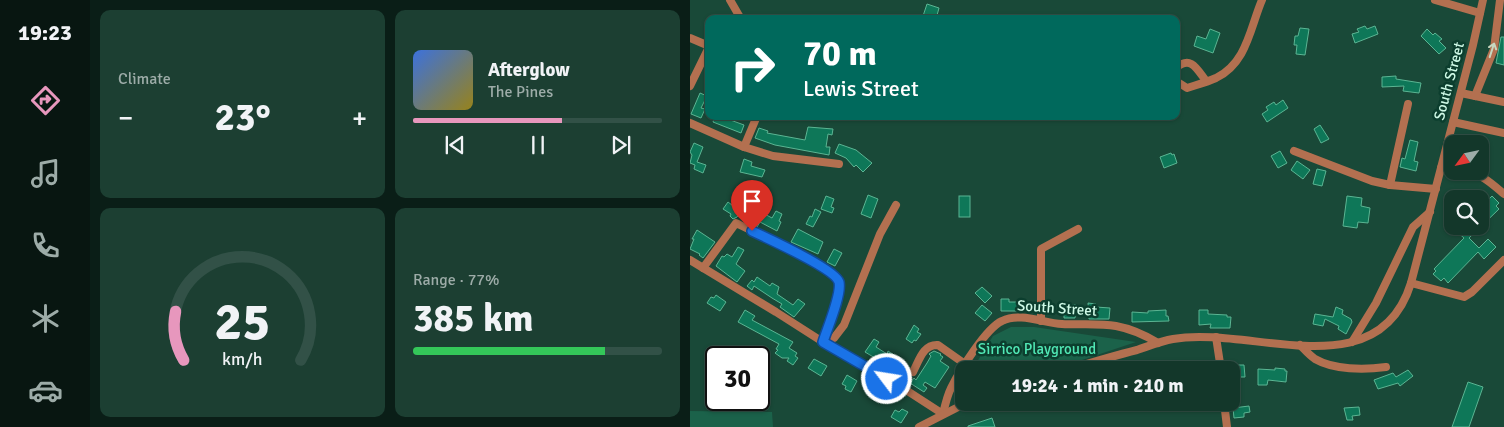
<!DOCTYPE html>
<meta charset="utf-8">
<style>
body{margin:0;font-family:Signika,sans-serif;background:#1c3f32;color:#f1f3f6;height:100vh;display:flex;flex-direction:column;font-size:19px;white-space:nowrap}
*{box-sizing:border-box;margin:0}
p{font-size:16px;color:#9daca8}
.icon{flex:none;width:28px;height:28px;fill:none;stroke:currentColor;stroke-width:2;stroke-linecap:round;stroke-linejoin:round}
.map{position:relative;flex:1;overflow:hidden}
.details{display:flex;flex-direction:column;gap:10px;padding:10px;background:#0a1e17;width:600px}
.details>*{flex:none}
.guide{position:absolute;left:15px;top:15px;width:475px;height:105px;border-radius:10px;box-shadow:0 1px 4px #0004,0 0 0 1px #325147;background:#00695c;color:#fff;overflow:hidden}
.needle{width:32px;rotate:237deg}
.tools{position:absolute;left:754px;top:135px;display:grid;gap:10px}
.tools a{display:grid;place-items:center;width:45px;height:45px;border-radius:10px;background:#13372a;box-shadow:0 1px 4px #0004,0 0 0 1px #325147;font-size:25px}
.speed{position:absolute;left:15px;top:346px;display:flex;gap:10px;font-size:25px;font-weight:700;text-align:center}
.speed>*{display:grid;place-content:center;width:65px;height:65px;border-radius:50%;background:#13372a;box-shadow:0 1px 4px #0004,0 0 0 1px #325147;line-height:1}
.speed .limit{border:2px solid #111;border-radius:8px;background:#fff;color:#111}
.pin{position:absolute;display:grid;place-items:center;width:42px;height:42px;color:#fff;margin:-51px -21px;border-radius:50% 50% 50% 0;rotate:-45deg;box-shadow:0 0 5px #0007}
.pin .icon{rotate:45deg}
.me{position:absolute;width:55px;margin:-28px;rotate:301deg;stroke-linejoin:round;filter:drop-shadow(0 0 4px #0008)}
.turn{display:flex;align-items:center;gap:18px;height:105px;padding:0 15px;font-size:22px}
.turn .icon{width:65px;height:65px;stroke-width:2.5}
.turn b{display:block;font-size:35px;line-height:42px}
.big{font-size:38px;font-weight:700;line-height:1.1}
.details .widget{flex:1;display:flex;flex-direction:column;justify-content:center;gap:8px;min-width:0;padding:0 18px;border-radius:10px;background:#1c3f32}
.details .dial{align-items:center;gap:0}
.dial svg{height:130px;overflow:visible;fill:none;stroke:#325147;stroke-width:7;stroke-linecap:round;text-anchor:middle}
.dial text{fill:#f1f3f6;stroke:none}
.song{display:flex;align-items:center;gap:15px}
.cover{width:60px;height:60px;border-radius:8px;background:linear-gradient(135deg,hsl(220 70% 55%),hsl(50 70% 35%))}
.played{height:5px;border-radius:2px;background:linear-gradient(90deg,#e797bd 60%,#325147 60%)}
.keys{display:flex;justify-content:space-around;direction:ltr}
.heat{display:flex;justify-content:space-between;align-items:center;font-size:28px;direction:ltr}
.charge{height:8px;border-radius:4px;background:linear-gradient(90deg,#34c759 77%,#325147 0)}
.details .tiles{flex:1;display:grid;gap:10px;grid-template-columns:repeat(2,1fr)}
.trip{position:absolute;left:265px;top:361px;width:285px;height:50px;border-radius:10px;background:#13372a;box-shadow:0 1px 4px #0004,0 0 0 1px #325147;font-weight:700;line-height:50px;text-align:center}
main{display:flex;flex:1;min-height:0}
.tabs{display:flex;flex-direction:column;width:90px;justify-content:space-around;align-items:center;background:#081611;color:#9daca8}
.tabs .icon{width:35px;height:35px}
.tabs .on{color:#e797bd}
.tabs b{font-size:22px;color:#f1f3f6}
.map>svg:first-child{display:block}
</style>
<main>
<nav class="tabs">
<b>19:23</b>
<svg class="icon on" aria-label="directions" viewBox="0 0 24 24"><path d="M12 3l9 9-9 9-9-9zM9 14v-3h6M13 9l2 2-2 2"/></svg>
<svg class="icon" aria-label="music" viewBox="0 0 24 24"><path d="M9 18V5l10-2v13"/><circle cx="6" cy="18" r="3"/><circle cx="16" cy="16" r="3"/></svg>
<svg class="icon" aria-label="phone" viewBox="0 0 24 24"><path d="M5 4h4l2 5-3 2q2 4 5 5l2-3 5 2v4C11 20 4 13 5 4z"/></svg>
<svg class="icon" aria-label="climate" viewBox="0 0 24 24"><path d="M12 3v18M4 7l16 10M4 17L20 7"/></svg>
<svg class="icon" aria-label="car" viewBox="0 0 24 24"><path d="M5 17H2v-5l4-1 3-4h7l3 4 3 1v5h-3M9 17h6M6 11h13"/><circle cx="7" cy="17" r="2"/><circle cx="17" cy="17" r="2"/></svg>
</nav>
<section class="details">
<div class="tiles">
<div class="widget"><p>Climate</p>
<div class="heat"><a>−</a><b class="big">23°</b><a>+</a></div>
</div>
<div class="widget">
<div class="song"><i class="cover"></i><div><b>Afterglow</b><p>The Pines</p></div></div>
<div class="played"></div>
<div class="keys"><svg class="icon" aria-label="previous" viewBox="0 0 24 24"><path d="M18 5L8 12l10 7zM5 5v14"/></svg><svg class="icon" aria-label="pause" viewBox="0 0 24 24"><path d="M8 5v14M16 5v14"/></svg><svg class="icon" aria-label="next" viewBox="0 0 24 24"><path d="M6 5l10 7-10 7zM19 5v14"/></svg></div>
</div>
<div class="widget dial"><svg viewBox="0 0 100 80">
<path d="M14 69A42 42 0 1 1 86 69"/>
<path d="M14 69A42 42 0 0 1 9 39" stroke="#e797bd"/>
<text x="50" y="56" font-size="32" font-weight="700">25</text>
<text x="50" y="72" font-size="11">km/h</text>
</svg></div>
<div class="widget"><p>Range · 77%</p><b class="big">385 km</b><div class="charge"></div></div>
</div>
</section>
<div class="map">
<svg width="814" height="427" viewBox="0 0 814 427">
<rect width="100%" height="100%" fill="#194938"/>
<g fill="#1b624a">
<path d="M321,327H344L446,342L362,370H282L303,336Z"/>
<path d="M0,411L82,412L83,427H0Z"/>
</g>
<g fill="#0e7758" stroke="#5bb593">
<path d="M237,4L249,8L246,19H232Z"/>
<path d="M675,26L677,29L685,26L688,34L665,43L662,34L669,32L667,29Z"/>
<path d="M610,28L619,29L615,55L606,54L607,45H604L605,36H608Z"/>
<path d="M520,29L530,33L523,53L504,46L507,36L516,39Z"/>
<path d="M737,29L743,35L745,33L752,39L749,41L756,48L749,54L731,36Z"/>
<path d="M811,37H814V65L806,63Z"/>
<path d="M706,76V79L731,83L729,93L713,91L714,86L692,87V77Z"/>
<path d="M10,93L17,96L11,108L15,109L11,118L1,114Z"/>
<path d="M593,100L598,108L577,122L572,114L578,110L576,107L584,102L586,105Z"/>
<path d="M25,116H35V118L54,125L51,133L23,122Z"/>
<path d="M630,125L639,139L631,143L624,129Z"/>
<path d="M118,127L143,129L142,135L138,134L136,147H140L139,155L85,145L65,138L69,128L78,131L77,133L115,140Z"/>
<path d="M720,140L728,142L724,161L728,162L726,171L710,167L712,158L715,159Z"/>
<path d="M4,143L13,147L7,162L16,165L13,173L4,169L5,165L0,163L2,155L0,152Z"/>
<path d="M149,144L166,150L182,163L173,172L166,165L164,167L156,158L145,153Z"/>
<path d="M590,151L597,163L588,168L581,156Z"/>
<path d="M481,153L482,155L484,154L487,163L474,168L470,157Z"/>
<path d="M54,159L62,162L61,166L75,170L72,177L50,172Z"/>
<path d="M607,161L620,170L613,179L601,170Z"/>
<path d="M627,169L636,171L632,186L623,184Z"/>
<path d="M178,195L188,199L181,218L171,214Z"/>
<path d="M795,195L799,199L802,196L809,203L806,206L809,209L779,238L789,248L798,239L806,247L794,259L788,252L758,283L754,278L751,281L743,274L746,271L744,269L774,238L765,230L768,226H790V200Z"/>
<path d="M136,196L144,199L141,207L144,208L142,213L131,209Z"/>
<rect x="269" y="196" width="11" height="21"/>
<path d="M657,196L672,198L671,206L680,208L678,223L668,222L667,228L653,226Z"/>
<path d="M38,202L51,212L47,217L43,219L40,216L41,214L33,209Z"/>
<path d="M125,209L131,212L123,227L116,224L120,216L122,217Z"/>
<path d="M67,210L82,218L86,211L92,214L89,221L91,222L87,231L70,222L67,227L60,223Z"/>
<path d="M108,229L133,242L128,254L101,242Z"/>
<path d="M7,230L25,242L13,258L9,255L10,254L0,249L4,239H2Z"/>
<path d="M48,247L54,250L46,264L55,271L47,282L26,266L32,256L34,257L37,254L42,257Z"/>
<path d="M144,249L152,253L145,266L137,262Z"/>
<path d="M67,277L80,286L82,283L89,287L87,294L103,305L108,299L115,304L104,317L90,307L92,304L82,298L64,286L62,290L57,286L62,280L64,282Z"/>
<path d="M292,287L302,296L295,303L285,293Z"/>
<path d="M26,295L36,302L30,311L17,303L21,297L24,298Z"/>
<path d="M311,299H319V302H328V311H311Z"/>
<path d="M398,303L406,304V307L420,308L419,319H399Z"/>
<path d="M377,304L386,305L385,318H374V309L375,305Z"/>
<path d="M292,305L302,313L295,321L285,313Z"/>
<path d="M646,307L653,310L652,314L661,319L662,322L656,334L648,329L649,326L635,319L633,326L623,324L625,314L643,317Z"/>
<path d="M55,310L65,316L62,320L103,342L99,348L107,353L105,356L108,358L103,365L97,361L99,358H92L85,353L88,350L86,349L89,344L48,322Z"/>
<path d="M476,310V316H478L479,321L442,322V312L458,313V311Z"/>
<path d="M509,310H518V314L537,315V317H541L540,328H520L521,324L509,325Z"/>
<path d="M224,325L229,329L227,332L231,334L226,341L224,340L222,343L216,339Z"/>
<path d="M184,339L189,342L186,347L197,354L198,351L207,357L200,367L175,352Z"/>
<path d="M244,351L251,354L250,355L253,357L250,361L259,367L245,388L235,382L233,385L237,388L234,392L220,383L224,378L226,380L237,363L241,356L239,354Z"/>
<path d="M124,359L137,366L131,376L118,368Z"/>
<path d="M543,365H554L555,377H543Z"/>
<path d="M585,368L595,369V371H597L596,382L578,380L577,385H568V369L585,370Z"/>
<path d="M718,370L723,376L710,386L708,383L688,389L684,380L703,373L706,377Z"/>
<path d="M157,375L167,381L161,392L155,389L156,386L152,384Z"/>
<path d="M778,382L793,387L779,427H762Z"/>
<path d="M559,406L560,412L554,413V417L544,418L543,408Z"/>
<path d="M669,407L670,415L662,416L663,420H657L654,408Z"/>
<path d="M212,409L218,412L211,423L201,417L205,410L209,412Z"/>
<path d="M302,418L305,427H278V426Z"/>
</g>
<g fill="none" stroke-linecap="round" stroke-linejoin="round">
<g stroke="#b37050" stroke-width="8">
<path d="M40,0L51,19"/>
<path d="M745,0L790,13"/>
<path d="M0,38L19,46"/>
<path d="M486,68C501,55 507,69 516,81"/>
<path d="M486,81L497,88C506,85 517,82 526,78C557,63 560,28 572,0"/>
<path d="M0,86L19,47"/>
<path d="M771,93L814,102"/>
<path d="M785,96L804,49L810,0"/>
<path d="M763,122L814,133"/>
<path d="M0,123L54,147L83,156L149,164"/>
<path d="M54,147L67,116"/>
<path d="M604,151L682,181L700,185L746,189"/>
<path d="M751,168L762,170"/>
<path d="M775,171C792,174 801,183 814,194"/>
<path d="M700,185L718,104"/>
<path d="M0,260L86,312L147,351L185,370L253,414C255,405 257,396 261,388C269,372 296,328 312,321C330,312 353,323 372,324C390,325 409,323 426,326C442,329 455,335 468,343"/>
<path d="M13,268L46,223C62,231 146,268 149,282C151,295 138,329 133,342"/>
<path d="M721,283L774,297L782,292L814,260"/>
<path d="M351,321V249L388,229"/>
<path d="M526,337L531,370"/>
<path d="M133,342L144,338L154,325L190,234L206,205"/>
<path d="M662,342L686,303L723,227L740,212"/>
<path d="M610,345C614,349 619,355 625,359C644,370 674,370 696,367"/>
<path d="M377,370C400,363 423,356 447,350C459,346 471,341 483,339C560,325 688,390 721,283L783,45L793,0"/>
<path d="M223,372C229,361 233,344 248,345L275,364"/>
<path d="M534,402L537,427"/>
<path d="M229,427L278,402"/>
</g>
</g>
<defs><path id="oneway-shaft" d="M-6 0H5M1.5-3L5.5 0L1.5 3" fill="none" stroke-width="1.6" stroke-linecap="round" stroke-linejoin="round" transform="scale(1.25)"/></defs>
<use stroke="#c8d8c1" href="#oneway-shaft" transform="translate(802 50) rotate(-72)"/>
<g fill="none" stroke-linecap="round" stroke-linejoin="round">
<defs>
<path id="route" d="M62,231C77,238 145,269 149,282C152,294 137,329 133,342L197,379"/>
</defs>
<use href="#route" stroke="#114b97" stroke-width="12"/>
<use href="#route" stroke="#1a73e8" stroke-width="9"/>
</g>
<g text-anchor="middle" stroke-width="5" stroke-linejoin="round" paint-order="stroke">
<g font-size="15" fill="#cffae7" stroke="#0c3e2e">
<text transform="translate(759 81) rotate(-75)" y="5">South Street</text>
<text transform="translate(367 308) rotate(4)" y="5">South Street</text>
</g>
<g font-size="15" fill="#51e8b5" stroke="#0c3e2e">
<text x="347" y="354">Sirrico Playground</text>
</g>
</g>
</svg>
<div class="tools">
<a><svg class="needle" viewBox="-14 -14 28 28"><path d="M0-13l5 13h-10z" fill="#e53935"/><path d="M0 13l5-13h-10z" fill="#9daca8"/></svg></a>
<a><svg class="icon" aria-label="search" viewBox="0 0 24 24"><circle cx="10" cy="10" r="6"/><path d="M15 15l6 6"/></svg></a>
</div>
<div class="speed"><div class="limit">30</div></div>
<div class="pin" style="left:62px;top:231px;background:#d93025"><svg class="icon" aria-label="arrive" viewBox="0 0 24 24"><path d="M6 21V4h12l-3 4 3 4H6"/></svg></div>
<svg class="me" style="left:197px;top:379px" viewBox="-20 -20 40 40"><circle r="17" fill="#1a73e8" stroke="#fff" stroke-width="3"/><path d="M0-11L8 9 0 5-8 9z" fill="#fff"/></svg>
<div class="trip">19:24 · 1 min · 210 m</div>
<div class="guide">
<div class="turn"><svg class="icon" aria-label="right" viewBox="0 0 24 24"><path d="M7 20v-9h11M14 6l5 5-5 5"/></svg><div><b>70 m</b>Lewis Street</div></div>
</div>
</div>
</main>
